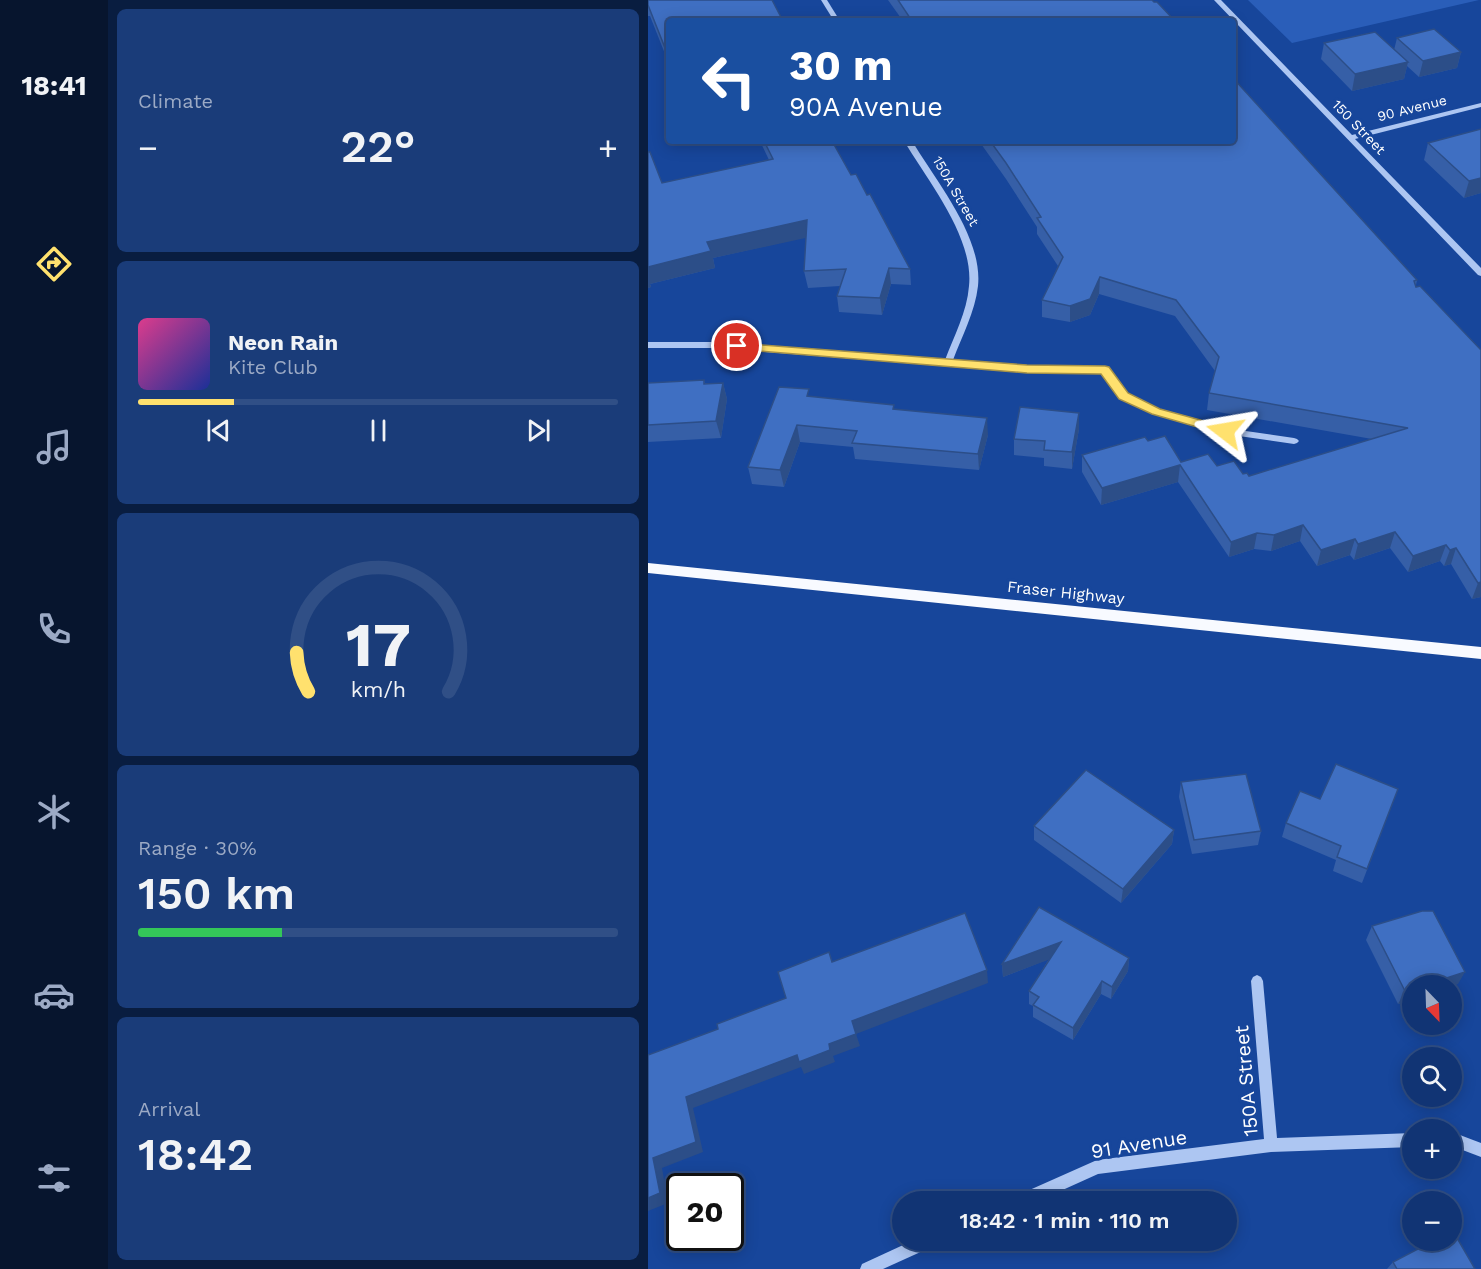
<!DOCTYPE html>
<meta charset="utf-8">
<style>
body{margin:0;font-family:"Work Sans",sans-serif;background:#1a3c79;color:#f1f3f6;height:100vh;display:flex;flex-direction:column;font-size:22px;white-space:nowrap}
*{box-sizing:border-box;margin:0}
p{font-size:20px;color:#9caac5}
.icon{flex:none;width:33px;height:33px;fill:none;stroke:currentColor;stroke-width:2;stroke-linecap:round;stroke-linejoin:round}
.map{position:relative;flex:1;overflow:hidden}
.panel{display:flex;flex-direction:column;gap:9px;padding:9px;background:#091d40;width:540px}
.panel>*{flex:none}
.top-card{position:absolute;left:18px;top:18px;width:570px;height:126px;border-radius:6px;box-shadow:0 3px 15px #0003,0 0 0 2px #304f86;background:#1a4fa0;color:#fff;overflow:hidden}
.needle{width:39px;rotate:157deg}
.controls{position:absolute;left:754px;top:975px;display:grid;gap:12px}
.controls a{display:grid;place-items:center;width:60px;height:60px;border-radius:50%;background:#113474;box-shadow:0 3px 15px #0003,0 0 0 2px #304f86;font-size:30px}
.speed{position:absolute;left:18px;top:1173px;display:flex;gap:12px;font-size:30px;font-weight:700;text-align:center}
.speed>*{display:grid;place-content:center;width:78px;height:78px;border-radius:50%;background:#113474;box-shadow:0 3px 15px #0003,0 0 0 2px #304f86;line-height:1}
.speed .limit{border:3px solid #111;border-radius:9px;background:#fff;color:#111}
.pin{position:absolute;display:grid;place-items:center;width:51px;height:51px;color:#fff;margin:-26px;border:3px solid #fff;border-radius:50%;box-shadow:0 2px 6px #0007}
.me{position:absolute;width:66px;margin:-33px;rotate:284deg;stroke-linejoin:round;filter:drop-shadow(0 0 4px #0008)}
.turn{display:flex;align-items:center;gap:21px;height:126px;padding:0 24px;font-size:27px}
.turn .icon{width:78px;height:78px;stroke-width:2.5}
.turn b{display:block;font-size:42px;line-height:51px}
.big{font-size:45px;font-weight:600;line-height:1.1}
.panel .card{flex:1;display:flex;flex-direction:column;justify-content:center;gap:9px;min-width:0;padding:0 21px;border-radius:9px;background:#1a3c79}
.panel .dial{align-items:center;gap:0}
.dial svg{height:156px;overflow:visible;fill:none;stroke:#304f86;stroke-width:7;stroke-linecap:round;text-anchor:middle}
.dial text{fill:#f1f3f6;stroke:none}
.song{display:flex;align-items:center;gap:18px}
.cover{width:72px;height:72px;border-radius:9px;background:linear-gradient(135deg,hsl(330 70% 55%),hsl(230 70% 35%))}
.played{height:6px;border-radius:3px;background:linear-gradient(90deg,#ffe16e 20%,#304f86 20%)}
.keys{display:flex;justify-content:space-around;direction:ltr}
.heat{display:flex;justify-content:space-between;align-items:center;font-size:33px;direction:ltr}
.charge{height:9px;border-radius:4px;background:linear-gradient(90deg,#34c759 30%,#304f86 0)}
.trip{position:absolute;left:244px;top:1191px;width:345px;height:60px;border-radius:30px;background:#113474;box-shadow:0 3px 15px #0003,0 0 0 2px #304f86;font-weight:600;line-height:60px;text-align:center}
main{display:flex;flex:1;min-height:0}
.tab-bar{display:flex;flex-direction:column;width:108px;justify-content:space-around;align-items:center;background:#07152e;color:#9caac5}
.tab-bar .icon{width:42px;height:42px}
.tab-bar .current{color:#ffe16e}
.tab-bar b{font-size:27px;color:#f1f3f6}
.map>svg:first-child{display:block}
</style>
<main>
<nav class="tab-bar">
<b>18:41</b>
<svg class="icon current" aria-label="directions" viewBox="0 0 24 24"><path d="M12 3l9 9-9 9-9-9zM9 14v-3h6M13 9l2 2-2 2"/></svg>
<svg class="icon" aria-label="music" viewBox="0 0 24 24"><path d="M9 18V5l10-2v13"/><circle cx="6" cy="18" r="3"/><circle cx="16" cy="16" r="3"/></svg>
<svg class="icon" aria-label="phone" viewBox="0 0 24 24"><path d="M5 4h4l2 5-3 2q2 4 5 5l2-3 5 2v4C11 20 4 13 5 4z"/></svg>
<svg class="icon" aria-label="climate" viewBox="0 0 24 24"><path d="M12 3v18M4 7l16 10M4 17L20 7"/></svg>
<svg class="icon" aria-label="car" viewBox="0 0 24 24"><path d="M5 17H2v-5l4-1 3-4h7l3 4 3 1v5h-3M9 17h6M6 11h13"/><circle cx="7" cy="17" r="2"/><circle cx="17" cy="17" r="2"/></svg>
<svg class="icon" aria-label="filters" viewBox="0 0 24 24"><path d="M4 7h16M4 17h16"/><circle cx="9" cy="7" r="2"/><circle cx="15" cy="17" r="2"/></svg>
</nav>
<section class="panel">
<div class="card"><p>Climate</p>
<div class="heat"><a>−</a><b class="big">22°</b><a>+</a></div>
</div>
<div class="card">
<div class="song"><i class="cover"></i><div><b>Neon Rain</b><p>Kite Club</p></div></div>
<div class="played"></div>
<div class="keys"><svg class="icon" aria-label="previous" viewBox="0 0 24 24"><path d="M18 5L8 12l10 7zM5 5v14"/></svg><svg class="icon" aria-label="pause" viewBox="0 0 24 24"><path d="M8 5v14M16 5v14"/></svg><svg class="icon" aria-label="next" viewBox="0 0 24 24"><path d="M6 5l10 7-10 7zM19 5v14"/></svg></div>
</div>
<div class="card dial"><svg viewBox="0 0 100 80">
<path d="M14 69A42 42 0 1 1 86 69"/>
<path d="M14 69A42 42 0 0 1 8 49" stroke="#ffe16e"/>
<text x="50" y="56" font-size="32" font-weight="700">17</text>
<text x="50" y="72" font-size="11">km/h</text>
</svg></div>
<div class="card"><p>Range · 30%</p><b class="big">150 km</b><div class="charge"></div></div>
<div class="card"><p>Arrival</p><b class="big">18:42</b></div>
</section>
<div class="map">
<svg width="833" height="1269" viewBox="0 0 833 1269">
<rect width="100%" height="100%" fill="#17469b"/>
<path fill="#2a5eb9" d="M600,0H831L644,43Z"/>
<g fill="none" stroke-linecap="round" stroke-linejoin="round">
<g fill="#adc6f2" fill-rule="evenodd">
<path d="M173,0H179L192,21H186Z"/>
<path d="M566,0H573L704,135L833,103V107L707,139L833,268V276L830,275Z"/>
<path d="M256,141H264C288,181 335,237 330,286C327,312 314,336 305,360L379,366L457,367L460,368L478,394L511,409L577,428L646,438L649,439L651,441L649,443L646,444L577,434L505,413L472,398L454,373L379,372L66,348H0V342H66L297,360C306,336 319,312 321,286C326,237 280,181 256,141Z"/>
<path d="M609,975L613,977L615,981L629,1138L765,1133V1147L623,1152L450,1174L388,1202H364L366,1197L449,1160L616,1139L603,981L605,977Z"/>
<path d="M804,1132L833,1143V1157L804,1146Z"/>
<path d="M266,1240H290L288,1245L235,1269H212L214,1264Z"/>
</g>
<path fill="#f8faff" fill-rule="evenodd" d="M0,563L833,647V659L0,573Z"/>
</g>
<g fill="#365fa7">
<path d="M0,0L21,21V64L2,16H0Z"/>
<path d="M240,0H504L527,21H255Z"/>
<path d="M749,38L813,52L809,68L771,77L759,66L756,79L704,91L673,59L676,43L746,50Z"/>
<path d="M833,129V193L816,198L776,160L780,143Z"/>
<path d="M112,141H184L203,175L262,269L263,285L243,284L234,315L191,312L189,296L192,286L160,288L156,271L158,237L65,258L67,268L2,284L3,287L0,288V152L14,183L121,160Z"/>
<path d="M331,141H585L769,280L768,285V287L833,350V597L824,599L803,564L796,566L792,561L760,572L742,548L706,560L702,555L669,566L652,541L623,551L606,549L581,557L530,482L453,505L434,472V455L500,441L533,462L569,466L601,476L724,439L559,410L561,393L567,371L527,316L451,294L442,315L422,322L394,317V300L410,266L389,234V227L358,179Z"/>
<path d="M56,380L57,383H75L79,399L73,438L0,442V383Z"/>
<path d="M163,396L247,409L340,435L331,470L207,459L205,447L152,442L136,487L104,484L100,467Z"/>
<path d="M431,429L424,469L396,466V458L366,455V439Z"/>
<path d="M533,782L613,831L610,845L544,854L531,797Z"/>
<path d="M750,789L714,883L685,871L688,860L634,837L638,823L672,799Z"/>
<path d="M386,826L526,830L524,844L473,903L386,840Z"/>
<path d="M391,907L481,958L480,971L463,999L453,994L425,1040L385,1017V1006L381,1004V991L401,959L355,977L354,964Z"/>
<path d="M724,926L810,984L765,986V999L750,1004L718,940Z"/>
<path d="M745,1262L827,1269H739Z"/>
</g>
<g fill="#2c4e88">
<path d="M813,52L809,68L771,77L775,61Z"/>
<path d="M760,62L756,79L704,91L707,74Z"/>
<path d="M833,178V193L816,198L821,181Z"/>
<path d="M159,220L162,237L65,258L67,268L2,284L3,287L0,288V267L59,242Z"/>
<path d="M241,268L243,284L234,315L232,298Z"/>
<path d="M452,277L451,294L442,315L422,322V306Z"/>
<path d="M75,383L79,399L73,438L68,421Z"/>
<path d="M431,413V429L424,469V452Z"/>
<path d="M339,418L340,435L331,470L330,454Z"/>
<path d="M149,425L152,442L136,487L132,470Z"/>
<path d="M532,465L530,482L453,505L454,488Z"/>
<path d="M655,525L652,541L623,551L626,535Z"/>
<path d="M747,532L742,548L706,560L710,544Z"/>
<path d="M609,533L606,549L581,557L583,542Z"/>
<path d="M707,539L702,555L669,566L673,550Z"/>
<path d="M798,545L792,561L760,572L765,556Z"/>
<path d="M808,548L803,564L796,566L802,550Z"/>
<path d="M833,582V597L824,599L830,583Z"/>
<path d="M526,830L524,844L473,903L475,889Z"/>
<path d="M413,942V955L355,977L354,964Z"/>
<path d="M481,958L480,971L463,999L464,987Z"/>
<path d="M339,970L340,983L208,1034L204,1021Z"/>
<path d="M817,972L810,984L804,986H774Z"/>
<path d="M454,981L453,994L425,1040V1028Z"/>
<path d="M765,989V999L750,1004L757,991Z"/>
<path d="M208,1034L212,1046L185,1056L187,1062L156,1074L153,1067L45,1108L55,1152L14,1168L20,1203L0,1211V1198L5,1158L38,1097L149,1055L181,1044Z"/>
</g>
<g fill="#3f6fc2" stroke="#2c4e88" stroke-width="1.5">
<path d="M0,0H124L135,21H21V58L0,5Z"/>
<path d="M250,0H504L506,2H509L527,21H264Z"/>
<path d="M786,29L813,52L775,61L749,38Z"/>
<path d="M727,32L760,62L707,74L676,43Z"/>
<path d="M585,78L769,280L766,281L768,287L772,286L833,350V582L830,583L808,548L802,550L798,545L765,556L747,532L710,544L707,539L673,550L655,525L626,535L609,533L583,542L532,465L454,488L434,455L497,437L500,441L517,436L533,462L560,454L569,466L586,461L595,474L599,473L601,476L760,428L561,393L571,357L528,300L452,277L442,299L422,306L394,300L415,257L389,218L393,217L358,163L342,141H585Z"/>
<path d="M833,129V178L821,181L780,143Z"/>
<path d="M116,141H184L203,175L208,174L219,195L222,194L262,269L241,268L232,298L189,296L198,269L156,271L159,220L59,242L63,251L0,267V152H2L14,183L125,159Z"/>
<path d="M56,380V384L75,383L68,421L0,425V383Z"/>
<path d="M131,387L161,389L159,396L246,405L245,409L339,418L330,454L204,443L209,431L149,425L132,470L100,467Z"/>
<path d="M372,407L431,413L424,452L396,450L397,441L366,439Z"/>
<path d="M688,764L750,789L719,869L689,857L693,846L638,823L652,791L672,799Z"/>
<path d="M438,770L526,830L475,889L386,826Z"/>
<path d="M598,774L613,831L546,840L533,782Z"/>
<path d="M391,907L481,958L464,987L454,981L425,1028L385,1005L391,997L381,991L413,942L354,964Z"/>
<path d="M774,911H785L817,972L774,986H765V989L757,991L724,926Z"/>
<path d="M317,913L339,970L204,1021L208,1034L181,1044L182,1050L151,1062L149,1055L38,1097L48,1142L5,1158L12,1193L0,1198V1055L70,1029L69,1024L138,998L130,972L181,952L184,962Z"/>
<path d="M805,1231L827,1269H749L745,1262L787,1240H804V1232Z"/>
</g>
<path fill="#ffe16e" stroke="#a69248" stroke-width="1.5" d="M89,343L379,365L457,366L461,367L480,393L512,409L582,428L583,431L577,435L504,414L471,399L453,374L379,373L85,349L84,346Z"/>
<g text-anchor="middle" stroke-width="6" stroke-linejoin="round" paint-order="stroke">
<g font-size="14" fill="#fff" stroke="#17469b">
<text transform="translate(764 108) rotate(-14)" y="5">90 Avenue</text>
<text transform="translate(711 127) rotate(46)" y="5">150 Street</text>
<text transform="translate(308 191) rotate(60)" y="5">150A Street</text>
</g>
<g font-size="16" fill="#fff" stroke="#17469b">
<text transform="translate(418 592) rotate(6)" y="6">Fraser Highway</text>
</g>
<g font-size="20" fill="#fff" stroke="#17469b">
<text transform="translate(598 1081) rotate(-95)" y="7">150A Street</text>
<text transform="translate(491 1144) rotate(-9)" y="7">91 Avenue</text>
</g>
</g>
</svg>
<div class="controls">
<a><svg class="needle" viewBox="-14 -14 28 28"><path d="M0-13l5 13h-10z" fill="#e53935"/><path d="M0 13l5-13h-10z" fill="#9caac5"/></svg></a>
<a><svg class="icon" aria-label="search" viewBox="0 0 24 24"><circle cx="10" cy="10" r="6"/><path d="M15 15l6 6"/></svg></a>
<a>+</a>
<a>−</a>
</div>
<div class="speed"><div class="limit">20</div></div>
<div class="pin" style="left:89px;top:346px;background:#d93025"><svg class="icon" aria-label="arrive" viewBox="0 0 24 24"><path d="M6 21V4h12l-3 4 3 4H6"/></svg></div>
<svg class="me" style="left:577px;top:431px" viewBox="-20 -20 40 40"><path d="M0-17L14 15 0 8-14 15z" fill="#ffe16e" stroke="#fff" stroke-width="4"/></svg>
<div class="trip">18:42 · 1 min · 110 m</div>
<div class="top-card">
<div class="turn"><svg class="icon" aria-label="left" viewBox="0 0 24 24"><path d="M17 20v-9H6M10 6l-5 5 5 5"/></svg><div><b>30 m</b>90A Avenue</div></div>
</div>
</div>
</main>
